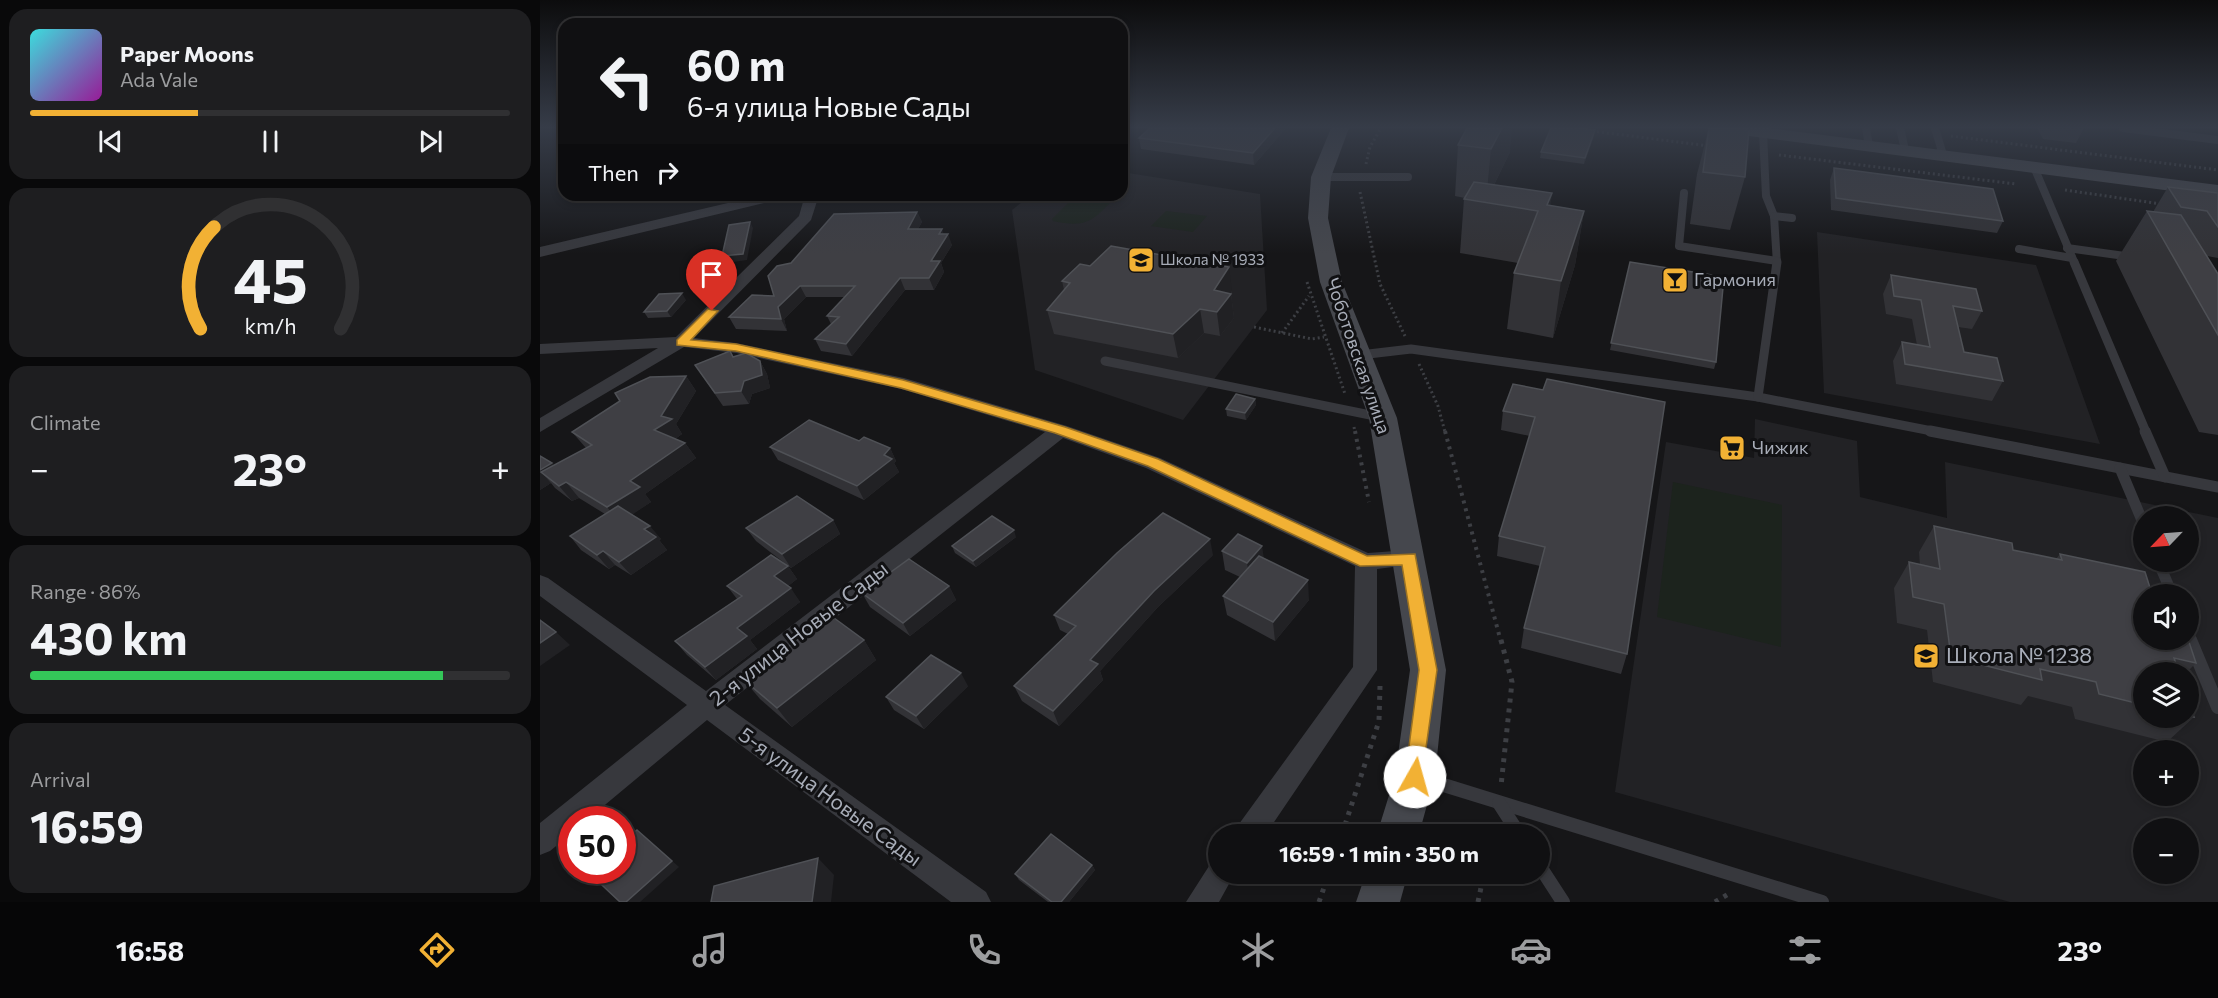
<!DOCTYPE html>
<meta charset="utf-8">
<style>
body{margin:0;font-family:Commissioner,sans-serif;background:#1e1e20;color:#f1f3f6;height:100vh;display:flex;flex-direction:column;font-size:22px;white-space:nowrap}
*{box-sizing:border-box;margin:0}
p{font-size:20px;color:#9c9d9f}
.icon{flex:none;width:33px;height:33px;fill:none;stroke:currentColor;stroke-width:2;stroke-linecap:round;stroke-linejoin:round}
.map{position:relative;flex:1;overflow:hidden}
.details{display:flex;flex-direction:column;gap:9px;padding:9px;background:#09090a;width:540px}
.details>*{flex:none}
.top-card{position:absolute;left:18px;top:18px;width:570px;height:183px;border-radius:18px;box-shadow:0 3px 9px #0003,0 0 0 2px #303032;background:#101012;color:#f1f3f6;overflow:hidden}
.needle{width:39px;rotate:245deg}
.fabs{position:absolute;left:1593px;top:506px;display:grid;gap:12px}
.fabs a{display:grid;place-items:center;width:66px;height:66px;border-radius:50%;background:#101012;box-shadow:0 3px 9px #0003,0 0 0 2px #303032;font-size:30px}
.speed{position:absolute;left:18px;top:806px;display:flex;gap:12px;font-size:30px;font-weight:700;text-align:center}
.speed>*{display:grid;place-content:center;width:78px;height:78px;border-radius:50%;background:#101012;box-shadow:0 3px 9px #0003,0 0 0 2px #303032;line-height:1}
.speed .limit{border:9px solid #d22;background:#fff;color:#111}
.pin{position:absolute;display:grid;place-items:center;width:51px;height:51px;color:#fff;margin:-62px -26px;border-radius:50% 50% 50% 0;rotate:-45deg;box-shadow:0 0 6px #0007}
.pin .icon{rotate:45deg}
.me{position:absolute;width:66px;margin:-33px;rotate:7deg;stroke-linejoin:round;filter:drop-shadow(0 0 4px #0008)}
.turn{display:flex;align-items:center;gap:21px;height:126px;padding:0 30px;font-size:27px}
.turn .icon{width:78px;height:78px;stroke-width:2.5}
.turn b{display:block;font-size:42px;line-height:51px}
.then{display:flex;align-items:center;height:57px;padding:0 30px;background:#0003;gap:12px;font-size:22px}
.big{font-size:45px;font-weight:700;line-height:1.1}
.details .tile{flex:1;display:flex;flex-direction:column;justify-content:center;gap:9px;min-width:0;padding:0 21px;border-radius:18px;background:#1e1e20}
.details .dial{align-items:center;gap:0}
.dial svg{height:156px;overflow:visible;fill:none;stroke:#303032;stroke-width:7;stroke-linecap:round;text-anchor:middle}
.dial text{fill:#f1f3f6;stroke:none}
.song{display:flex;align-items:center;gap:18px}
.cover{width:72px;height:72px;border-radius:9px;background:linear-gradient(135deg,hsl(180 70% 55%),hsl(300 70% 35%))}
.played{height:6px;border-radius:3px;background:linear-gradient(90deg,#f2b134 35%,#303032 35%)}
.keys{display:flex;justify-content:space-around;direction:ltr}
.heat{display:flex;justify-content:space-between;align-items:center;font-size:33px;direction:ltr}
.charge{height:9px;border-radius:4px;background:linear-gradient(90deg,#34c759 86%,#303032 0)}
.trip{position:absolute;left:668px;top:824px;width:342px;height:60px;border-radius:30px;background:#101012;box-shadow:0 3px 9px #0003,0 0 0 2px #303032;font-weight:700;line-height:60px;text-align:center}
.tab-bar{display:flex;height:96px;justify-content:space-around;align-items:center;background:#060607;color:#9c9d9f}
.tab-bar .icon{width:42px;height:42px}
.tab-bar .active{color:#f2b134}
.tab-bar b{font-size:27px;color:#f1f3f6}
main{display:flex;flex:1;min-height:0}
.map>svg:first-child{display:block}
</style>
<main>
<section class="details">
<div class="tile">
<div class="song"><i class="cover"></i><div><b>Paper Moons</b><p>Ada Vale</p></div></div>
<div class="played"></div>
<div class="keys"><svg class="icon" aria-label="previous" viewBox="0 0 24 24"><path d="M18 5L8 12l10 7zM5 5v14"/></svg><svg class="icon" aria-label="pause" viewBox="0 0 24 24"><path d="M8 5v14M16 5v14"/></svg><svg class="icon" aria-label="next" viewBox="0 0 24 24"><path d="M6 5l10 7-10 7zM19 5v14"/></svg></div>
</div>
<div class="tile dial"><svg viewBox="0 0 100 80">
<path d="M14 69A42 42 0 1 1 86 69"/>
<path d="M14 69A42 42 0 0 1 21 17" stroke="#f2b134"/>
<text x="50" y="56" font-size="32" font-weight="700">45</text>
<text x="50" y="72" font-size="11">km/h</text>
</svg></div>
<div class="tile"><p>Climate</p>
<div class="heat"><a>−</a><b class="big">23°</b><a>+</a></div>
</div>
<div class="tile"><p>Range · 86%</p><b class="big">430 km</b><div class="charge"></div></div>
<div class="tile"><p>Arrival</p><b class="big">16:59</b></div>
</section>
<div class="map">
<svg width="1678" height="902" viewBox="0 0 1678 902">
<rect width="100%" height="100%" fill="#161618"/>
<g fill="#222225" fill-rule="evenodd">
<path d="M582,172L720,194L727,310L643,420L495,370L472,210L491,195H582Z"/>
<path d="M1277,232L1496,265L1560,444L1284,393Z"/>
<path d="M1215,419L1317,441L1320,497L1407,518L1405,462L1678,518V902H1470L1075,792L1126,442L1214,458ZM1604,516H1648V561H1604ZM1604,594H1648V639H1604ZM1604,672H1648V717H1604ZM1604,750H1648V795H1604ZM1604,828H1648V873H1604Z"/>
</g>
<g fill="#1c231d">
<path d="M536,195H578C554,219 549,229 513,221L512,219Z"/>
<path d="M626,211L667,216L653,232L611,226Z"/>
<path d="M1133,482L1242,505L1241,647L1117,617Z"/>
</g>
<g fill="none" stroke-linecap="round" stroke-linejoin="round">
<g stroke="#3d3f44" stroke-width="3" stroke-dasharray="2 3" stroke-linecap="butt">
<path d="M1052,131L1169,146"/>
<path d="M1411,136L1678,170"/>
<path d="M1239,155L1476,184"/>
<path d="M826,164L830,147L841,128"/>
<path d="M1525,190L1621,204"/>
<path d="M820,192L840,284L865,336"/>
<path d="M767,282L805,394"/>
<path d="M714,327L772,339L784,337"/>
<path d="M742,333L769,296"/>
<path d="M879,364L898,406L905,432"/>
<path d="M814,427L815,432"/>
</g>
<g stroke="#3d3f44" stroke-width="4" stroke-dasharray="3 5" stroke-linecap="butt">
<path d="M815,431L829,502"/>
<path d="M905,431L961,642"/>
</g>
<g stroke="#3d3f44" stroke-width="5" stroke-dasharray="4 6" stroke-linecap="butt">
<path d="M961,640L972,682L961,786"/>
<path d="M802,834L839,721L840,686"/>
<path d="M779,902L789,873"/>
<path d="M938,902L944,873"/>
<path d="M1175,902L1190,893"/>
</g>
<g stroke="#37383d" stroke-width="8">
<path d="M1326,128L1329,146"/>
<path d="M1360,128L1365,150"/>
<path d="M1395,128L1403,155"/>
<path d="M1583,128L1678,140"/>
<path d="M1223,133L1226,196L1234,216L1237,264"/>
<path d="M1494,167L1535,264"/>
<path d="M781,177H868"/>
<path d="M1144,193L1139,246L1237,261"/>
<path d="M1234,216L1252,218"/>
<path d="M1527,248L1592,257"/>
<path d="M1479,249L1532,258"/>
</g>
<g stroke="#37383d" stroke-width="9">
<path d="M1534,262L1606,432"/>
<path d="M820,355L871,349L1218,397L1397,432"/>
<path d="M565,361L840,417"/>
<path d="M1218,397L1237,262"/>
</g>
<g stroke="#37383d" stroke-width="11">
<path d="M1390,431L1678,487"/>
<path d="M1605,431L1625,477"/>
<path d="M1580,468L1604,525"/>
<path d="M1618,561L1632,594"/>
<path d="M1648,635L1651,642"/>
</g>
<g stroke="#37383d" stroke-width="14">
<path d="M1650,640L1678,707"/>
<path d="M881,778L1282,902"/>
<path d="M959,803L979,834"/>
<path d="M999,865L1023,902"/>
</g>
<g fill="#37383d" fill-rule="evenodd">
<path d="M222,195H247L245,198L0,257V247Z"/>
<path d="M265,195H279L271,220L154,338L196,343L364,378L527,426L620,458L828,553L869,550L877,552L880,558L877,564L837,569V670L726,834H695L699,824L813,667L815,566L606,468L523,438L185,705L446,892L451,902H411L167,720L48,819H32V833L10,851L0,855V823L147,705L0,596V575L8,578L166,691L505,432L361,389L196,353L144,347L0,432V418L118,348L0,354V344L136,337L259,216Z"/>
<path d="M678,860V873H695L679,902H646L671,863Z"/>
</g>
<g fill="#45474d" fill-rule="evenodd">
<path d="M791,128H809L791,177L788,218L802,282L857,418L906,670L895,776L879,834H837L855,776L870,670L829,418L780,282L768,218L771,177Z"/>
<path d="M1177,128H1229L1678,185V197L1186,133Z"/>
<path d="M826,873H868L860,902H816Z"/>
</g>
</g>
<g fill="#323236">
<path d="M610,128H746L714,165L601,149L599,138Z"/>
<path d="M1169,128L1205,177L1190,230L1150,224L1157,174Z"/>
<path d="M1497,128H1544L1536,143L1503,139Z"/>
<path d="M1054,136L1044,164L1000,158L1001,152Z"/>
<path d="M918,145L970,152L954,185L1010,205L1044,211L1035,265L1013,338L967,329L974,273L978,263L920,253L924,199L925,198L915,196Z"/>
<path d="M1294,168L1463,221L1457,233L1291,210L1290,180Z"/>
<path d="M1628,187L1678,193V258L1667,256L1678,274V435L1659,432L1576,261L1607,211L1613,212Z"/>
<path d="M377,212L382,222L378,229L404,234L412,245L401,263L404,272L394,290H365L312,356L281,351L275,339L291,324L287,316L305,297H266L244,319L247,331L196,329L189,317L234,296L251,263Z"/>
<path d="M1090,262L1176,362L1174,369L1070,350Z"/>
<path d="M1351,275L1442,311L1432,329L1418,327L1424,352L1463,381L1452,401L1356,384L1353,361L1362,342L1377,345L1372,319L1346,314L1343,294Z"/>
<path d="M522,281L692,291L691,294L694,318L680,336L664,333L638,358L514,334L507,310L524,290Z"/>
<path d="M146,300L131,317L108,318L104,312Z"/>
<path d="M190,351L194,357L220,361L227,374L230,388L212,394L209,404L183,406L155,365Z"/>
<path d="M146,376L156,391L136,424L142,434L135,439L145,443L156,458L105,494L111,502L92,514L121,539L119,540L127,550L91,575L75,565L69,569L41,550L30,536L65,514L39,498L32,501L15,488L11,483L0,490V456L14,466L46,448L32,432L80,401Z"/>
<path d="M1003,390L1087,654L1081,674L981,648L984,628L1000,566L957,556L959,536L990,436L961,430L963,411Z"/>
<path d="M715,399L716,405L706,420L687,416L686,409Z"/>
<path d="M319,441L350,448L356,461L354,463L359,472L324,500L238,460L230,447Z"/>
<path d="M293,520L300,534L251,568L216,541L206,528Z"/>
<path d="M1394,526L1473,550L1516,559L1520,554L1604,639L1656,663L1647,672H1604V717H1648V700L1654,717L1627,742L1535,719L1532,707L1488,696L1481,705L1393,682L1387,630L1357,623L1354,588L1369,562L1380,565L1379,552Z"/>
<path d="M476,537L436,567L415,553L412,546Z"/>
<path d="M682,551L724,558L769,600L735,641L687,615L683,596L700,577L685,570Z"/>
<path d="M673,555L618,607L560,671L563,680L519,726L482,701L474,686L528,634L520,630L514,615Z"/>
<path d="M248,566L257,579L248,586L260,602L210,640L217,649L176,680L147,655L135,641L197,599L187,586Z"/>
<path d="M409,586L416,600L370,636L330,607L322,593Z"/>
<path d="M324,640L336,660L252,727L220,699L204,680Z"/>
<path d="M428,686L384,729L354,710L346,697Z"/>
<path d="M552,865L555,870L529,902H508L479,880L475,874Z"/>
</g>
<g fill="#212124">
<path d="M735,128H746L714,165L713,153Z"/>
<path d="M962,128H972L970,152L946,201L951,149Z"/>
<path d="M1055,130L1054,136L1044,164L1045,158Z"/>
<path d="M1012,193L1005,247L1007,205Z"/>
<path d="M309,195H333L311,200Z"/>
<path d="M1044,211L1035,265L1013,338L1021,281Z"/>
<path d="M377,212L382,222L372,240L368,229Z"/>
<path d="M210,222L213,228L207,260L186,263L182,256Z"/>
<path d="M402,229L405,238L408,234L412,245L401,263L404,272L394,290L389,278L391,261L399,234Z"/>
<path d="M689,267L692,291L688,298L691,294L694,318L680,336L674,290Z"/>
<path d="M360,278L365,290L312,356L306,344Z"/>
<path d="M260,286L266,297L244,319L247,331L241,319L238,307Z"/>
<path d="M142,293L146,300L131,317L127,311Z"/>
<path d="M660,309L664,333L638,358L633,334Z"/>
<path d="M220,361L227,374L230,388L212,394L209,404L201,391L204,381Z"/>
<path d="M146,376L156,391L136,424L142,434L125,446L114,430L121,416Z"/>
<path d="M715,399L716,405L706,420L705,413Z"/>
<path d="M145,443L156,458L105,494L111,502L80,523L67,507L90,481Z"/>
<path d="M350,448L356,461L354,463L359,472L324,500L317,486L344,455Z"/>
<path d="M12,463L23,476L1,472L11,483L0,490V470Z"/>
<path d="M26,482L39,498L32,501L19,486Z"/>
<path d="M293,520L300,534L251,568L242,554Z"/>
<path d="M110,526L121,539L119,540L127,550L91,575L79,562L104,529Z"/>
<path d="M474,530L476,537L436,567L433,561Z"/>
<path d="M670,539L673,555L618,607L560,671L563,680L519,726L513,711L550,660L614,591Z"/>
<path d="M722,546L725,565L710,583L707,563Z"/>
<path d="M63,551L75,565L69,569L57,555Z"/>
<path d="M248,566L257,579L243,590L234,576Z"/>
<path d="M768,580L769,600L735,641L733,622Z"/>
<path d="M409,586L416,600L370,636L363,623Z"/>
<path d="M251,588L260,602L210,640L217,649L176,680L165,667L197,628Z"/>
<path d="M16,632L30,645L0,666V643Z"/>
<path d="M324,640L336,660L252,727L237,708Z"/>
<path d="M421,673L428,686L384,729L376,716Z"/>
<path d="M97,830L139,867L100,902H86Z"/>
<path d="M278,858L294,875L291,902H272Z"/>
<path d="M552,865L555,870L529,902H521Z"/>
</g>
<g fill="#3f3f44" stroke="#4f5156" stroke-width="1.5">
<path d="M610,128H735L713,153L599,138Z"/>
<path d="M927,128H962L951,149L918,145Z"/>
<path d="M1011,128H1039L1055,130L1045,158L1001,152Z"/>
<path d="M1169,128L1209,129L1205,177L1163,172Z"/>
<path d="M1294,168L1453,189L1463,221L1296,198Z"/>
<path d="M934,182L1012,193L1007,205L1044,211L1021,281L974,273L998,211L924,199Z"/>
<path d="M1628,187L1678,193V227L1667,211L1641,207Z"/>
<path d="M1607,211L1641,215L1678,274V335Z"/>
<path d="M377,212L368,229H402L399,234H408L391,261H400L389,278H360L306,344L275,339L299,317L287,316L315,286H260L238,307L241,319L189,317L212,295L234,296L228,276L237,266L251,263L294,214Z"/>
<path d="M210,222L203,254L182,256L189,225Z"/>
<path d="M571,246L689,267L674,290L691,294L677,312L660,309L633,334L507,310L530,283L522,281L540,264L550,266Z"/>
<path d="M1090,262L1184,277L1176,362L1071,343Z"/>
<path d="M1351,275L1436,289L1442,311L1413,306L1424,352L1457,358L1463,381L1365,364L1362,342L1390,347L1381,300L1354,296Z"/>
<path d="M142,293L127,311L104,312L119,294Z"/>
<path d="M190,351L193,357L206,353L220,361L222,375L204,381L201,391L175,393L155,365Z"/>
<path d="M146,376L121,416L132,419L114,430L145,443L90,481L100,487L67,507L26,482L19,486L1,472L52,445L32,432L80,401L75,393L110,377Z"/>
<path d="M1007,379L1125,402L1087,654L984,628L1005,547L959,536L995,417L963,411L973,384L1003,390Z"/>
<path d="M696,394L715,399L705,413L686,409Z"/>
<path d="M269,420L319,441L324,437L350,448L344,455L352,459L317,486L230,447Z"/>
<path d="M0,456L12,463L0,470Z"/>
<path d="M257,496L293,520L242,554L206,528Z"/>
<path d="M78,506L110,526L104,529L116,537L79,562L63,551L57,555L30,536Z"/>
<path d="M623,513L670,539L614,591L550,660L558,664L513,711L474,686L536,626L514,615L577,553Z"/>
<path d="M452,516L474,530L433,561L412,546Z"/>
<path d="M1394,526L1472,543L1473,550L1522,560L1520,554L1605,572L1612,594H1604V639H1648L1656,663L1634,658L1639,672H1604V705L1559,694L1556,682L1500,669L1502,680L1411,657L1404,604L1373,597L1369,562L1400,569Z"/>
<path d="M698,534L722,546L707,563L682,551Z"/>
<path d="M231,555L248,566L234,576L251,588L197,628L207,636L165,667L135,641L202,596L187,586Z"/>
<path d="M719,556L768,580L733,622L683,596Z"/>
<path d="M369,559L409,586L363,623L322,593Z"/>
<path d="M290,615L324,640L237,708L204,680Z"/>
<path d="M0,620L16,632L0,643Z"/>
<path d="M391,655L421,673L376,716L346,697Z"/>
<path d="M1648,700L1654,717L1648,716Z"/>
<path d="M97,830L132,861L86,902H80L47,871L49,870H82V842Z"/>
<path d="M511,834L552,865L521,902H512L475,874Z"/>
<path d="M278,858L272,902H171L174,886Z"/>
</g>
<linearGradient id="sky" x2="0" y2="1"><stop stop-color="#0c0c0d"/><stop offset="0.5" stop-color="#363c48"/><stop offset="1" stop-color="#363c48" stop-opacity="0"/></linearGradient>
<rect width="1678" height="254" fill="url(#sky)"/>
<path fill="#f2b134" stroke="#9d7322" stroke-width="1.5" d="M168,309L178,311L151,340L196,344L363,380L525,427L618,459L827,556L875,554L897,670L881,783L875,785L868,783L865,777L879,670L862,565L820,566L608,466L515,433L361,388L196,351L137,345V340Z"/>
<defs>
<symbol id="school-square" viewBox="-11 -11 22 22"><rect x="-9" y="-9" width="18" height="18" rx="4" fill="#f2b134" stroke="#111113"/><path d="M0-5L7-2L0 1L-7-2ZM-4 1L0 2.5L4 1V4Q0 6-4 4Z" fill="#111"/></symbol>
<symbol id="bar-square" viewBox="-11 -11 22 22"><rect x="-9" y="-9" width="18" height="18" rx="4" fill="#f2b134" stroke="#111113"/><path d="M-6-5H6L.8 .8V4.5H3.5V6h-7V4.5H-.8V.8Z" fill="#111"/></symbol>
<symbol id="supermarket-square" viewBox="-11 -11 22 22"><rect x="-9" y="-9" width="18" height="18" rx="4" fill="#f2b134" stroke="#111113"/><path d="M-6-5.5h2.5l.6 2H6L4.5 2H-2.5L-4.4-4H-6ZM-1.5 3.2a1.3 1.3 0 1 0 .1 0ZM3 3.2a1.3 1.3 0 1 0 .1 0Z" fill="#111"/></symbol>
</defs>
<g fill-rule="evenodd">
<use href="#school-square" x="586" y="245" width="30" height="30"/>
<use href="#bar-square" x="1120" y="265" width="30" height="30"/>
<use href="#supermarket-square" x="1177" y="433" width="30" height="30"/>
<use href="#school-square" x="1371" y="641" width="30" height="30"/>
</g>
<g text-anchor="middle" stroke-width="6" stroke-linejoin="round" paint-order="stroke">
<g font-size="15" fill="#a8adb8" stroke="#111113" text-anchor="start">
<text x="620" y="265">Школа № 1933</text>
</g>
<g font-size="18" fill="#a8adb8" stroke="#111113" text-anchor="start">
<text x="1154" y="286">Гармония</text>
<text x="1212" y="454">Чижик</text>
</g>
<g font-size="18" fill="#a8adb8" stroke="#111113">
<text transform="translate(818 356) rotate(71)" y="6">Чоботовская улица</text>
</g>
<g font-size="21" fill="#a8adb8" stroke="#111113">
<text transform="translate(259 634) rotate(-38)" y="7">2-я улица Новые Сады</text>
<text transform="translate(290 797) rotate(36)" y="7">5-я улица Новые Сады</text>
</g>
<g font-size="21" fill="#a8adb8" stroke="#111113" text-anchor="start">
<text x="1406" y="663">Школа № 1238</text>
</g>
</g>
</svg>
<div class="fabs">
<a><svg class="needle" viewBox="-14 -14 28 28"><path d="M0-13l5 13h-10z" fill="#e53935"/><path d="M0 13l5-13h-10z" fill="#9c9d9f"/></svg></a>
<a><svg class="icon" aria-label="sound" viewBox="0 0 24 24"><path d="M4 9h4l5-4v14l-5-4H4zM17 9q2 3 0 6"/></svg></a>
<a><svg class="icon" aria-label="layers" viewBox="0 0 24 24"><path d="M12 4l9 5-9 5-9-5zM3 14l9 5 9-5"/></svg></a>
<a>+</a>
<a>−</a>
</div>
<div class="speed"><div class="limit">50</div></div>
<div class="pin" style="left:172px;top:311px;background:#d93025"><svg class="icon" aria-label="arrive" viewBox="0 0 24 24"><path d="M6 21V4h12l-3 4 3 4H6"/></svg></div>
<svg class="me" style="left:875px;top:777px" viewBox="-20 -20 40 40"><circle r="19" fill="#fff"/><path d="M0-13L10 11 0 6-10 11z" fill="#f2b134"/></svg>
<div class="trip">16:59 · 1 min · 350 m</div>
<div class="top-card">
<div class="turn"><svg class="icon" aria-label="left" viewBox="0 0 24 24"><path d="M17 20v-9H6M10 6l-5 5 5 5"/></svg><div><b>60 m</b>6-я улица Новые Сады</div></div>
<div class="then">Then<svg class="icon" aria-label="right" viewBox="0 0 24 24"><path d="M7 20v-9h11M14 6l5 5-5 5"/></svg></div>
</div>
</div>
</main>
<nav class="tab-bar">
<b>16:58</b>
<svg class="icon active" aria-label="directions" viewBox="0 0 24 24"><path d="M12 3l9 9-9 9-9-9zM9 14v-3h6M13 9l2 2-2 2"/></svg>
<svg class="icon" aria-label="music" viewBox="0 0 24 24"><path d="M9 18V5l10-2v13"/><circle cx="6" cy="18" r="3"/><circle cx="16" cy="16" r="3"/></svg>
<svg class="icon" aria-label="phone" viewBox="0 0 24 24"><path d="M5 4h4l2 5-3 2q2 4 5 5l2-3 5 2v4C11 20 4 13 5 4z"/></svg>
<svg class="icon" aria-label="climate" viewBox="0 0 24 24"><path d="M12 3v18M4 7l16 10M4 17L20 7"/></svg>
<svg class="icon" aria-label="car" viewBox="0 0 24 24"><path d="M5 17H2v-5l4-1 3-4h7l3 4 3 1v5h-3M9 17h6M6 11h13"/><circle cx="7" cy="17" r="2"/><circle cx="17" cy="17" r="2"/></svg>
<svg class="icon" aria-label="filters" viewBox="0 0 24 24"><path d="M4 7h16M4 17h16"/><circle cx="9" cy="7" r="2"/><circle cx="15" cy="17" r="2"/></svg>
<b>23°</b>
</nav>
